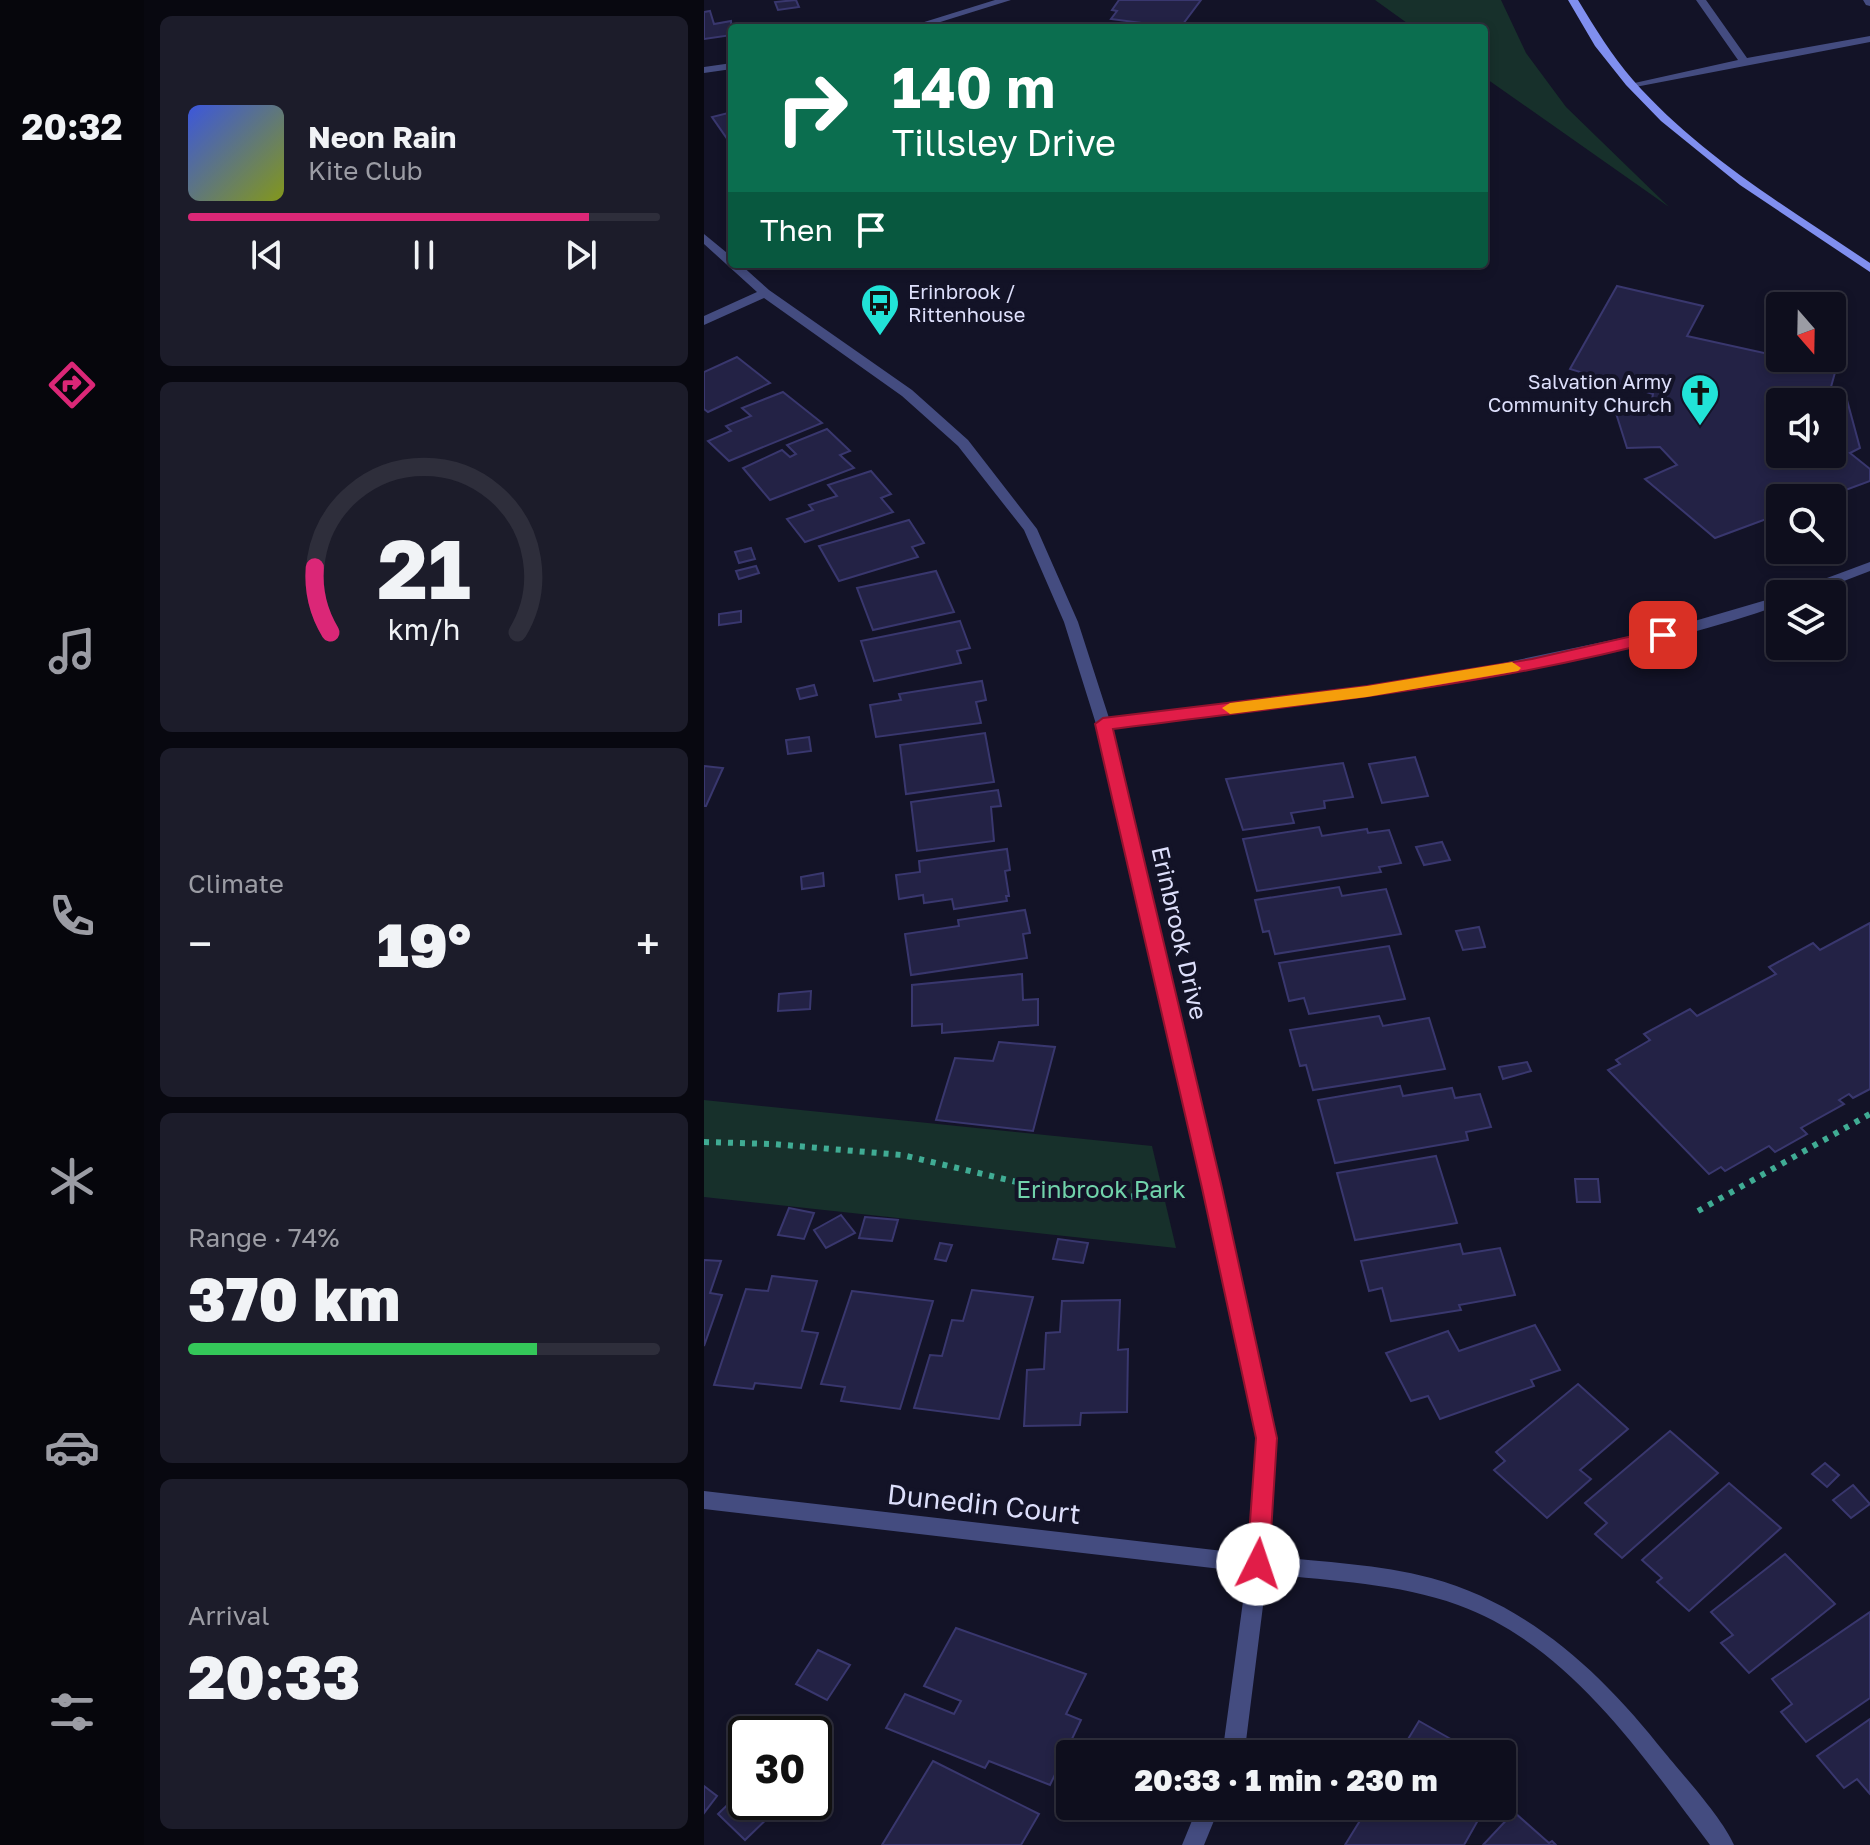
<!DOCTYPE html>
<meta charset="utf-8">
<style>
body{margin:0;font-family:"Golos Text",sans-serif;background:#1c1c2a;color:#f1f3f6;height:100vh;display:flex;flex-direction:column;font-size:30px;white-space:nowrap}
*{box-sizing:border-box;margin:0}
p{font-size:26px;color:#9b9ca4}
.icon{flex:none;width:44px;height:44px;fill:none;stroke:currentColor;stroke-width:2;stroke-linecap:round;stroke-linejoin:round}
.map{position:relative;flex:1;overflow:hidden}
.details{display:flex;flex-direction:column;gap:16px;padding:16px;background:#080810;width:560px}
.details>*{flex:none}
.top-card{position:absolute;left:24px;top:24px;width:760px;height:244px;border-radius:8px;box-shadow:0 4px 12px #0003,0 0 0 2px #2e2e3b;background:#0b6e4f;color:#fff;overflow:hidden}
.needle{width:52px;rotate:160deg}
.tools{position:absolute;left:1062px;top:292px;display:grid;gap:16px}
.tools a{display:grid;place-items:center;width:80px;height:80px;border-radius:8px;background:#0e0e1d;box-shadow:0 4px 12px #0003,0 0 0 2px #2e2e3b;font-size:40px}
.speed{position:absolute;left:24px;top:1716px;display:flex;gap:16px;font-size:40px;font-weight:700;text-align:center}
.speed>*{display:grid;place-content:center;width:104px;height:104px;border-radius:50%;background:#0e0e1d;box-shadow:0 4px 12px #0003,0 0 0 2px #2e2e3b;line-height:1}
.speed .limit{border:4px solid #111;border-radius:12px;background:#fff;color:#111}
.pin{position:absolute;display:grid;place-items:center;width:68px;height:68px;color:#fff;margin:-34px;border-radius:16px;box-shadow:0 4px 12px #0006}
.me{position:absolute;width:88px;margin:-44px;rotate:4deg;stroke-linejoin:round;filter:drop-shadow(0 0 6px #0008)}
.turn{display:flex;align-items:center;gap:28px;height:168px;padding:0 32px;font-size:36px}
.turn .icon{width:104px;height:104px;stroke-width:2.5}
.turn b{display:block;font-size:56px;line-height:68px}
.then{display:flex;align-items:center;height:76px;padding:0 32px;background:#0003;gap:16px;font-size:30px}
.big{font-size:60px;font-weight:800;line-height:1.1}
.details .card{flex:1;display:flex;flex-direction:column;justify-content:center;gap:12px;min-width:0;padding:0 28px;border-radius:12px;background:#1c1c2a}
.details .dial{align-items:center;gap:0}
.dial svg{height:208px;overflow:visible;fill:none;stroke:#2e2e3b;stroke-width:7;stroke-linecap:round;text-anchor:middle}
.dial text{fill:#f1f3f6;stroke:none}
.song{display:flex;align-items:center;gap:24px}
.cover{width:96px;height:96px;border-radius:12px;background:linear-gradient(135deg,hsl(230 70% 55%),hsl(70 70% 35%))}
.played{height:8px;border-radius:4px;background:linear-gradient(90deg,#db2777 85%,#2e2e3b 85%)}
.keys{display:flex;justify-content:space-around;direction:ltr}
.heat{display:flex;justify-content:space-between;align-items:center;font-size:44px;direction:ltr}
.charge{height:12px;border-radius:6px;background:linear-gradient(90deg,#34c759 74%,#2e2e3b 0)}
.trip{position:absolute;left:352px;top:1740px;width:460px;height:80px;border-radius:8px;background:#0e0e1d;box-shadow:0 4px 12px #0003,0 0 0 2px #2e2e3b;font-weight:800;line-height:80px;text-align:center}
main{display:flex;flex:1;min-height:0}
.menu{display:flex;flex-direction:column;width:144px;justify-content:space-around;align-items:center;background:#06060c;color:#9b9ca4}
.menu .icon{width:56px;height:56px}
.menu .active{color:#db2777}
.menu b{font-size:36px;color:#f1f3f6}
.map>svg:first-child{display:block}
</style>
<main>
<nav class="menu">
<b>20:32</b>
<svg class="icon active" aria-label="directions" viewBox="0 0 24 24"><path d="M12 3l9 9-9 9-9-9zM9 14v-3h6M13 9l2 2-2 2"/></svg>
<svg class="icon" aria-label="music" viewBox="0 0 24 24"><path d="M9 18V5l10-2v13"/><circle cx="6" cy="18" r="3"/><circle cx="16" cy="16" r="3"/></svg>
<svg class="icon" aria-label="phone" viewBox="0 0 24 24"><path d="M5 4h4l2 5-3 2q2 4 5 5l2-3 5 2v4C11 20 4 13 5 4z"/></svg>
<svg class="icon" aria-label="climate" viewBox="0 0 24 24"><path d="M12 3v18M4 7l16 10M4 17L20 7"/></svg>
<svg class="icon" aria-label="car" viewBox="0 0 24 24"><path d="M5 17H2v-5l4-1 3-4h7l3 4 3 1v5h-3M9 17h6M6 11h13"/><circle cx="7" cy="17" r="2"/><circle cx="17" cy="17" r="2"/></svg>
<svg class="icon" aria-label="filters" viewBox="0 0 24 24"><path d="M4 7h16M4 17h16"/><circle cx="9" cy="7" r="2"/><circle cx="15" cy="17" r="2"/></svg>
</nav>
<section class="details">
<div class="card">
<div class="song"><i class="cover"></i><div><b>Neon Rain</b><p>Kite Club</p></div></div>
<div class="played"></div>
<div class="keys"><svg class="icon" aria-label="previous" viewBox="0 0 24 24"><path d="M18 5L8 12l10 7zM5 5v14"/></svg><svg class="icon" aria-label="pause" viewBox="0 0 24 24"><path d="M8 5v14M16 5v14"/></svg><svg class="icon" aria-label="next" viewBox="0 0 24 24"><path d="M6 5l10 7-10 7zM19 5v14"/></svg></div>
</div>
<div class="card dial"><svg viewBox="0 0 100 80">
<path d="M14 69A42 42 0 1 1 86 69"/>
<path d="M14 69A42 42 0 0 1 8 44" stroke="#db2777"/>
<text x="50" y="56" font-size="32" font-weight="700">21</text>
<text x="50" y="72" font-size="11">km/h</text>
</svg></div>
<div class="card"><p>Climate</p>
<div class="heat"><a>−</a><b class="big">19°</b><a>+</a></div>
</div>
<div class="card"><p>Range · 74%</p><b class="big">370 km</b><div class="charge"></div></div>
<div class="card"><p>Arrival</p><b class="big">20:33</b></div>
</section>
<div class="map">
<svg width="1166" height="1845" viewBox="0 0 1166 1845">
<rect width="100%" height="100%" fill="#131327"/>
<g fill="#17302b">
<path d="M671,0H797L822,53L862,107L965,207L780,77V28H710Z"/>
<path d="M0,1100L448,1146L472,1248L0,1197Z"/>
</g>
<g fill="#232245" stroke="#39376e" stroke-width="2" fill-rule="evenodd">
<path d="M92,0L95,7L74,10L71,2Z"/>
<path d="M415,0H497L476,28L407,19L413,11L408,10Z"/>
<path d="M6,11L10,24L27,21L28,35L0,39V12Z"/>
<path d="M28,112V139L24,140L8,117Z"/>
<path d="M913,286L999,306L983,336L1132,369L1125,394L1143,400L1156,448L1146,453L1166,469V481L1120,498H1076V514L1011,538L941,479L973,465L956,447L923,448L910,407L947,404L949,394L866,369ZM1076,402H1128V454H1076Z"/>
<path d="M33,357L66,383L4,412L0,409V372Z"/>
<path d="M79,392L118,423L25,461L4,441L27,431L22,426L47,416L38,408Z"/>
<path d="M123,429L146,451L136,455L150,468L66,500L39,468L78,450L86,457L92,454L83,445Z"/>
<path d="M167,471L187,494L177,498L189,512L101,542L83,519L109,510L105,505L133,496L124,485Z"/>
<path d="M205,520L220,543L208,547L214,557L135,581L115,546Z"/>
<path d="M47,548L51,559L35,563L31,552Z"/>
<path d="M52,566L55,573L35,579L32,571Z"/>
<path d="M232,571L250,612L169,630L153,588Z"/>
<path d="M37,611V622L15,625V614Z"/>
<path d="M256,621L266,648L253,651L257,663L170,681L157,641Z"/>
<path d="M278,681L282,700L272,702L277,723L172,737L166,705L197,700L195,694Z"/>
<path d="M110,685L113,695L96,699L93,689Z"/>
<path d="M281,733L290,782L202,794L196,745Z"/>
<path d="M105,737L107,751L84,754L82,740Z"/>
<path d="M711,757L724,796L678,803L665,764Z"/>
<path d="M639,763L649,797L620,801L621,808L587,813L590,823L539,830L522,779Z"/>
<path d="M0,766L19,768L2,806H0Z"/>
<path d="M294,790L297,806L287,807L290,841L213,851L207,802Z"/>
<path d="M615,827L618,836L663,829L664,833L685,830L697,863L675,867L677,872L553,891L539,839Z"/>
<path d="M738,842L746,860L720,865L712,847Z"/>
<path d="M303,849L306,870L301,871L305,896H302L303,901L250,909L248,899L220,903L219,895L195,899L192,875L216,872L215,861Z"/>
<path d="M119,873L120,886L98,889L97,877Z"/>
<path d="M635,887L638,896L682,889L697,934L571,954L565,931L559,932L551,900Z"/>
<path d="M321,910L326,933L319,934L323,958L207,975L201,934L255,926L254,920Z"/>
<path d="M1166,923V1089L1149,1098L1145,1094L1135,1100L1140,1104L1097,1128L1103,1134L1071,1152L1065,1146L1021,1171L1017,1167L1005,1174L904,1070L916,1064L912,1060L946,1040L940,1034L986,1009L993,1016L1072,974L1065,967L1109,943L1116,950Z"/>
<path d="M775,927L781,947L759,950L752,931Z"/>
<path d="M685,946L701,999L605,1014L600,998L585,1001L575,963Z"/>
<path d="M318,974L319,1000L334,999V1025L238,1033V1024L208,1026V985Z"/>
<path d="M107,991L106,1009L74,1011L75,994Z"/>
<path d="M675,1016L679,1026L725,1018L741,1069L609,1090L602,1065L596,1066L586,1030Z"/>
<path d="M295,1042L351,1047L329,1131L232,1120L251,1058L289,1061Z"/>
<path d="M823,1062L827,1071L799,1079L795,1067Z"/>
<path d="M696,1086L699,1096L748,1088L751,1098L776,1094L787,1127L762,1132L764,1140L631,1163L614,1100Z"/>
<path d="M732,1156L753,1223L651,1240L633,1173Z"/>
<path d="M871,1179H894L896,1202H873Z"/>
<path d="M85,1208L110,1213L100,1239L74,1235Z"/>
<path d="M137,1215L151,1233L122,1248L110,1230Z"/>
<path d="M161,1217L194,1220L188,1241L155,1238Z"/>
<path d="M354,1239L384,1243L379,1263L349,1259Z"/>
<path d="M236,1243L248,1245L242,1261L231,1259Z"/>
<path d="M756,1244L759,1254L796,1248L811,1295L755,1305L757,1310L687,1321L678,1288L665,1291L657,1261Z"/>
<path d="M0,1260L17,1261L6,1293L18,1295L0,1346Z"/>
<path d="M68,1276L113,1281L98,1331L114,1333L97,1388L51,1383L49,1389L10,1385L42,1289L64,1291Z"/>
<path d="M268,1290L329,1297L295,1419L210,1408L226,1355L238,1356L248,1320L259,1321Z"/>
<path d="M148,1291L229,1301L196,1409L137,1401L141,1387L117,1384Z"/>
<path d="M416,1300L414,1350L424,1349L423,1412L377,1413L376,1425L320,1426L323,1370L340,1369L342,1333L356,1332L358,1301Z"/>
<path d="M831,1325L856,1370L827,1380L830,1386L736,1419L724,1396L707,1401L682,1353L744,1331L755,1351Z"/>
<path d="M874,1384L924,1429L876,1470L887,1479L843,1518L790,1470L801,1461L792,1452Z"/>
<path d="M966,1431L1014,1473L918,1558L891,1534L903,1523L881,1503Z"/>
<path d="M1121,1463L1135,1475L1123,1487L1108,1474Z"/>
<path d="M1025,1483L1077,1528L985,1611L953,1582L958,1578L938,1560Z"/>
<path d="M1149,1485L1166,1504L1147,1518L1129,1500Z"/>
<path d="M1081,1554L1131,1604L1045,1673L1017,1643L1029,1635L1007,1612Z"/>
<path d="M1166,1612V1698L1102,1742L1077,1712L1088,1704L1068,1679Z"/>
<path d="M252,1628L382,1674L362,1714L377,1720L346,1785L285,1761L281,1768L182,1728L201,1694L250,1714L257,1701L220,1686Z"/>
<path d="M114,1650L146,1665L123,1700L92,1684Z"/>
<path d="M1166,1719V1794L1153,1779L1140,1788L1113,1756Z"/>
<path d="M715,1721L773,1754H695Z"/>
<path d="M229,1761L335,1814L317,1845H178Z"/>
<path d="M0,1786L13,1796L0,1813Z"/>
<path d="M42,1787V1802H64L72,1810L41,1840L14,1814Z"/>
<path d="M665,1806H782L760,1845H641Z"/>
<path d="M810,1812L845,1843L848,1841L852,1845H779Z"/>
</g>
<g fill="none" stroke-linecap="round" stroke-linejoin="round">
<g stroke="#40ac94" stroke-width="6" stroke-dasharray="5 7" stroke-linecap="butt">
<path d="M0,1142L68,1144L198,1155L355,1192L439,1197L474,1192"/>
<path d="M994,1211L1166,1114"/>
</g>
<g fill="#444c80" fill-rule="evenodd">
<path d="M992,0H1002L1043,58L1166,36V42L926,88V84L1034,60Z"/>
<path d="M1159,0H1166V6L1162,5Z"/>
</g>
<g fill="#444c80" fill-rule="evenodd">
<path d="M291,0H307L217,28H201Z"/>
<path d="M28,63V69L0,73V67Z"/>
<path d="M0,234L28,257V264H36L65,290L208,390L264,440L333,529L374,622L405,718L654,687L780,667L970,627L1076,596V605C1013,628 948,643 882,657C726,690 566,708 407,728L517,1188L572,1438L564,1556C619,1562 674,1564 727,1578C826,1605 899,1674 961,1753C980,1776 1019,1819 1030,1845H1006C938,1755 865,1645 754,1605C693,1583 627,1581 563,1574L542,1741L537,1754H515L520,1741L543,1572L0,1509V1491L545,1554L552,1438L499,1188L392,724L360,622L320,530L254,446L198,396L60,298L0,325V316L53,292L0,244Z"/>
<path d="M1166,562V571L1106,594H1086L1088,591Z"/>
<path d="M494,1806H516L500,1845H478Z"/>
</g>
<path fill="#808fef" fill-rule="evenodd" d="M864,0H874C891,28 908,56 929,80C995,155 1084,208 1166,263V272L1036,185L957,121L922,85L891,46Z"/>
</g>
<path fill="#e11d48" stroke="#92132f" stroke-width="2" d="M959,629L967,635L965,638C783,687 595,705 409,729L518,1188L573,1438L565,1564L562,1572L554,1575L546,1572L543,1564L552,1438L498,1188L391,724L399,718L663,686L828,659Z"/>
<path fill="#f59e0b" d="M808,662L817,668L814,671L663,697L526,714L518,708L526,703L663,686Z"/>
<defs>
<symbol id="bus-pin" viewBox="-11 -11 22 30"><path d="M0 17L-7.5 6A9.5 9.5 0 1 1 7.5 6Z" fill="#21e3d7" stroke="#131327"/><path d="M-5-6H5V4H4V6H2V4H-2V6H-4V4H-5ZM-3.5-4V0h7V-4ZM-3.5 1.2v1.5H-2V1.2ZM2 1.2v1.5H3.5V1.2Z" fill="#111"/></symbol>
<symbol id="church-pin" viewBox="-11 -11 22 30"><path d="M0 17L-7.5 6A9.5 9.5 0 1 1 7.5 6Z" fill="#21e3d7" stroke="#131327"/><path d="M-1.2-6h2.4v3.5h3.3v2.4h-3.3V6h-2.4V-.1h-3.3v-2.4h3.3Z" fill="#111"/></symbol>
</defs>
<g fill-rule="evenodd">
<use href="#bus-pin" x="154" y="281" width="44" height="60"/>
<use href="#church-pin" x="974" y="371" width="44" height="60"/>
</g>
<g text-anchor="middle" stroke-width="8" stroke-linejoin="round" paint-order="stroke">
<g font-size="20" fill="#dddffb" stroke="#131327" text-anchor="start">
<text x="204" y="299">Erinbrook /<tspan x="204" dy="23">Rittenhouse</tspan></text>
<text x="968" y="389" text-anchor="end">Salvation Army<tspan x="968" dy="23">Community Church</tspan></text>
</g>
<g font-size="24" fill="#dddffb" stroke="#131327">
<text transform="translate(475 933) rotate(77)" y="8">Erinbrook Drive</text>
</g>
<g font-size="24" fill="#71d3ab" stroke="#131327">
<text x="397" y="1198">Erinbrook Park</text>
</g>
<g font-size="28" fill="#dddffb" stroke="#131327">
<text transform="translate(280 1504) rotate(6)" y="10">Dunedin Court</text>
</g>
</g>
</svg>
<div class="tools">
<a><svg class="needle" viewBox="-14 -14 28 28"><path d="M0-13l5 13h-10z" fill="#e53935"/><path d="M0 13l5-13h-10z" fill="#9b9ca4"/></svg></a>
<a><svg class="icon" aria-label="sound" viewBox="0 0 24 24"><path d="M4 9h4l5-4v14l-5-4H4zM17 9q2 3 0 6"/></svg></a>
<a><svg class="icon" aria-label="search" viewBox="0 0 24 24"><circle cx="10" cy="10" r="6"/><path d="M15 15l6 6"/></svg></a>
<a><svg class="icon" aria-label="layers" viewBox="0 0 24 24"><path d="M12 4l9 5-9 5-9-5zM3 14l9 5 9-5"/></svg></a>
</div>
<div class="speed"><div class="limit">30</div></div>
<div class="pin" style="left:959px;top:635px;background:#d93025"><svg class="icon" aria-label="arrive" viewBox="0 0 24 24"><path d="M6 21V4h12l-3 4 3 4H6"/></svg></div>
<svg class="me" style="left:554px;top:1564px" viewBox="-20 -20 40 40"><circle r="19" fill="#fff"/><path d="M0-13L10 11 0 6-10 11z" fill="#e11d48"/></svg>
<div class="trip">20:33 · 1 min · 230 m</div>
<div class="top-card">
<div class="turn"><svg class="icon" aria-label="right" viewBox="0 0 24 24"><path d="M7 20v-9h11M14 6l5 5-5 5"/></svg><div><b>140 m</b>Tillsley Drive</div></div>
<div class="then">Then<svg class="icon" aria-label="arrive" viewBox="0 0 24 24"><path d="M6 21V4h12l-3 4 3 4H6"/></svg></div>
</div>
</div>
</main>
